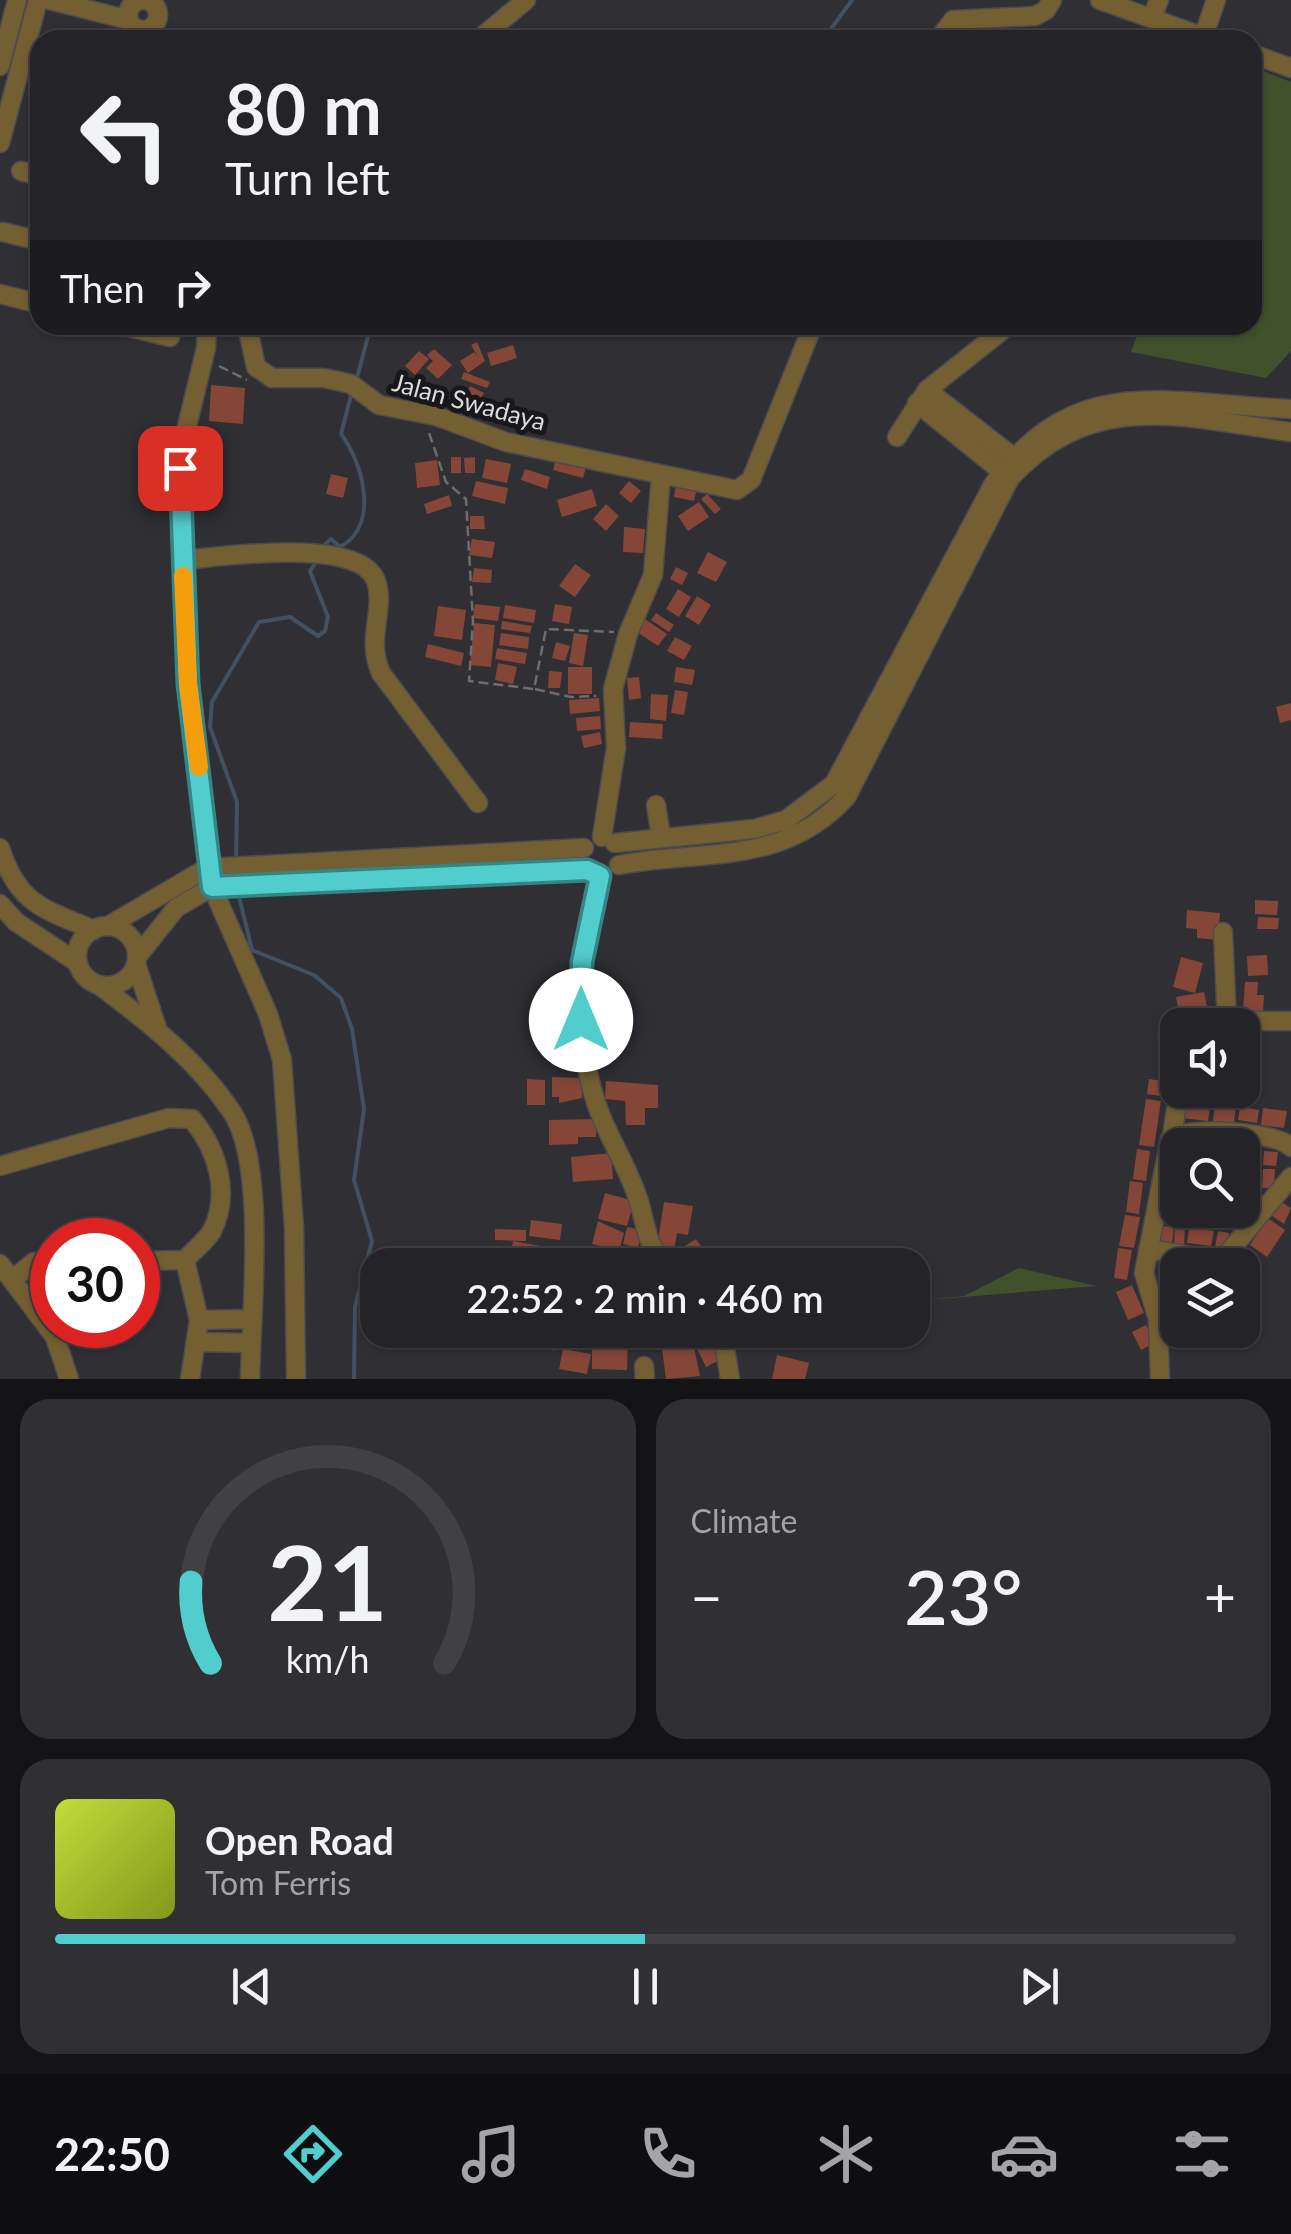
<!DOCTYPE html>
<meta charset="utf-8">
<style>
body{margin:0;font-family:Lato,sans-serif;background:#302f33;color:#f1f3f6;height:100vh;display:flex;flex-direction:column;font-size:38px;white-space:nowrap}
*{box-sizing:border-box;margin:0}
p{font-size:32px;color:#a3a4a7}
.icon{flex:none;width:55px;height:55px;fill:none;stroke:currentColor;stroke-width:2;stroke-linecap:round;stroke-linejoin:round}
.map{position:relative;height:1379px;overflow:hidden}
.side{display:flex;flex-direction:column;gap:20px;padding:20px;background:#141315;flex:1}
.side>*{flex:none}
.hud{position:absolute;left:30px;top:30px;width:1232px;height:305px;border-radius:30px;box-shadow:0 2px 8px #0004,0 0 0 2px #414044;background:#242327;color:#f1f3f6;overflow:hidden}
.buttons{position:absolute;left:1160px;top:1008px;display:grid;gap:20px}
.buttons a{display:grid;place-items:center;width:100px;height:100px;border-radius:20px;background:#242327;box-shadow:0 2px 8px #0004,0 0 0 2px #414044;font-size:50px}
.speed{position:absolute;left:30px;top:1218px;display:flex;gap:20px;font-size:50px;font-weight:700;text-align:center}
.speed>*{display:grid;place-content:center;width:130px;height:130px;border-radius:50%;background:#242327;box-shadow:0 2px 8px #0004,0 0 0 2px #414044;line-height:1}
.speed .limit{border:15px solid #d22;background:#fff;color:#111}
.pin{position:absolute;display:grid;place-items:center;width:85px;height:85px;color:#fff;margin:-42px;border-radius:20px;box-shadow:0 5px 15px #0006}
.me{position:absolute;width:110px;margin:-55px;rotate:0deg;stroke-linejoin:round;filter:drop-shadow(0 0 8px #0008)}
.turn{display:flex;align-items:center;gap:35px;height:210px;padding:0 30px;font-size:45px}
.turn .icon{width:130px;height:130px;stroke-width:2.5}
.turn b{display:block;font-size:70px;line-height:85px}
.then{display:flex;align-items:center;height:95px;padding:0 30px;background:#0003;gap:20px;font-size:38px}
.big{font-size:75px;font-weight:600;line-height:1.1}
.side .card{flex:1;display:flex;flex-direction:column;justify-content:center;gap:15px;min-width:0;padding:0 35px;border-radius:30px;background:#302f33}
.side .dial{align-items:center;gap:0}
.dial svg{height:260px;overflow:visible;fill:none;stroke:#414044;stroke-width:7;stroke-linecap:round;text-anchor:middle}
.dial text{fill:#f1f3f6;stroke:none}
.song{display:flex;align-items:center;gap:30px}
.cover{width:120px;height:120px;border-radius:15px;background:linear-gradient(135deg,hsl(70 70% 55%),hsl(70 70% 35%))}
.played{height:10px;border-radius:5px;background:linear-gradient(90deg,#52cdcd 50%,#414044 50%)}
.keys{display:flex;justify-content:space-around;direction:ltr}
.heat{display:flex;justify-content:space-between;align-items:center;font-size:55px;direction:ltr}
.side .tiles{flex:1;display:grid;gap:20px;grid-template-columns:1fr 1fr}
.card:last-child{grid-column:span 2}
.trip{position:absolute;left:360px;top:1248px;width:570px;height:100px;border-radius:30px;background:#242327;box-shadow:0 2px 8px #0004,0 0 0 2px #414044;font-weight:600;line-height:100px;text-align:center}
.tabs{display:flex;height:160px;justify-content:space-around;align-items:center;background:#0e0e10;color:#a3a4a7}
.tabs .icon{width:70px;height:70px}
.tabs .current{color:#52cdcd}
.tabs b{font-size:45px;color:#f1f3f6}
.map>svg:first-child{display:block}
</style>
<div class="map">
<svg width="1291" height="1379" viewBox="0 0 1291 1379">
<rect width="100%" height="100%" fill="#302f34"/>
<g fill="#41512c">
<path d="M1253,67L1291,82V351L1266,378L1131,352L1141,325H1252Z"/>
<path d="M1019,1268L1096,1286L913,1301L964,1296Z"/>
</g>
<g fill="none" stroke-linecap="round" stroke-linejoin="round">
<g stroke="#425161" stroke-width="4">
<path d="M823,40L852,0"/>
<path d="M357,378L371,325"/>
<path d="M321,548L331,539L340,547C381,525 362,461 341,434L352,392"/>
<path d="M236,862L237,802L210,727L212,702L259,622L290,617L318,636L325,631L328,617L310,571L316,562"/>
<path d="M238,892L252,950L314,975L341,998L352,1029L364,1109L354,1180L372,1241L355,1307L354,1379"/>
</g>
</g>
<g fill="#854637">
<path d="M477,342L485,361L468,373L460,361L474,352L478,357L471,345Z"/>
<path d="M513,345L517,358L491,366L487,353Z"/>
<path d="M434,349L452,365L438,379L426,368L433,361L427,355Z"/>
<path d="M419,351L429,359L415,375L405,366Z"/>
<path d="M464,372L490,382L487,388L461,379Z"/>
<path d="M211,385L245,388L243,424L209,421Z"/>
<path d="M427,386L438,390L432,409L410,402L415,388L425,391Z"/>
<path d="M470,386L484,393L472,416L459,410Z"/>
<rect x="451" y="457" width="10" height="16"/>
<path d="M475,457V473H465L464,458Z"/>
<path d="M556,458L586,467L583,478L553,470Z"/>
<path d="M486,459L511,464L507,483L482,478Z"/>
<path d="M437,460L440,485L417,488L415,463Z"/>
<path d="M525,469L550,477L547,489L521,480Z"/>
<path d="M331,474L348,478L343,498L326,494Z"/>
<path d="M476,481L508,488L505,504L472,496Z"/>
<path d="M629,481L641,491L631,503L619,493Z"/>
<path d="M676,484L697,488L694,501L674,497Z"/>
<path d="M592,489L597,506L562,517L557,500Z"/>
<path d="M707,494L721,509L715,514L701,499Z"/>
<path d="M449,495L452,506L427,514L424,504Z"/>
<path d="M699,502L709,517L688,531L678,516Z"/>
<path d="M606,504L619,516L606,531L593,519Z"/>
<path d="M470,516H484L485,529H470Z"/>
<path d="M624,527L645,529L643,553L623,552Z"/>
<path d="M472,539L495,542L492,558L469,555Z"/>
<path d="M708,552L727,562L716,582L697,573Z"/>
<path d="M575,564L591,575L575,597L559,586Z"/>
<path d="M676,567L688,573L682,585L670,579Z"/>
<path d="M474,568L492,570L491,583L472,582Z"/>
<path d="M678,589L691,597L679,617L666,609Z"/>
<path d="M697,596L711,605L699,625L685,616Z"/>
<path d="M475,604L500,607L498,621L473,618Z"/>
<path d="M555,604L572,607L569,624L552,621Z"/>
<path d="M505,605L536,610L534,623L503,618Z"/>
<path d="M438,606L466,610L462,640L434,636Z"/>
<path d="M656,613L674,625L669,632L651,620Z"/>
<path d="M645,619L667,634L658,646L637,632Z"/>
<path d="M502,621L532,626L530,633L501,629Z"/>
<path d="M474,623L495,625L491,667L470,665Z"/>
<path d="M501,633L529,637L528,649L499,645Z"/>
<path d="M574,633L588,635L583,666L569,663Z"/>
<path d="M675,637L692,646L684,660L667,651Z"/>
<path d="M556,642L570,646L565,661L552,658Z"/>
<path d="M428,644L464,653L461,666L425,657Z"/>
<path d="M497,648L527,653L525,664L495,659Z"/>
<path d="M498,663L517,667L513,684L495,680Z"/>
<rect x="568" y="667" width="24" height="27"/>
<path d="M676,667L695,670L692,685L674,682Z"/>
<path d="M549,671L562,672L560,688H548Z"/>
<path d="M639,677L641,698L629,700L627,678Z"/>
<path d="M675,690L688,692L684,715L671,713Z"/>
<path d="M651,694L668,695L666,721L650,719Z"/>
<path d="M599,698L600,711L570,714L569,700Z"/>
<path d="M1291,703V720L1280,723L1276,707Z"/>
<path d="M600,716L601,729L577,731L576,718Z"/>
<path d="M630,722L663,724L662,739L629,737Z"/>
<path d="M600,732L602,744L584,748L581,736Z"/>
<path d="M1255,900L1278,901L1277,915L1255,914Z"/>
<path d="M1187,910L1220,913L1218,940L1197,938V929L1186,928Z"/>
<path d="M1258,917L1279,918L1278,929H1257Z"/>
<path d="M1267,955L1268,975L1248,976L1247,956Z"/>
<path d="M1181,957L1203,963L1195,993L1173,987Z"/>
<path d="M1245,982H1258L1257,995H1264L1263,1014L1243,1012Z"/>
<path d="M1204,992L1208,1012L1180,1017L1176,997Z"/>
<path d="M552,1077L583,1078L582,1098L559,1103V1097H552Z"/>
<path d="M527,1079L545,1080V1105H527Z"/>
<path d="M1149,1079L1175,1083L1173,1098L1147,1094Z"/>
<path d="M606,1081L658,1085V1108H645V1125H626L625,1101L605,1099Z"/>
<path d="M1146,1099L1161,1101L1154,1147L1139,1145Z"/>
<path d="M1215,1103L1236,1105L1234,1123L1213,1121Z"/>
<path d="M1183,1104L1210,1107L1208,1121L1182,1118Z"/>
<path d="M1240,1107L1259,1110L1257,1123L1238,1120Z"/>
<path d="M1263,1108L1287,1111L1284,1128L1261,1125Z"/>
<path d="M596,1119V1137H578V1144L549,1145V1120Z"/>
<path d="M1137,1149L1150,1151L1146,1181L1133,1179Z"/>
<path d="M1264,1151L1278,1152L1276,1166L1263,1165Z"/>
<path d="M611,1153L613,1179L573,1182L571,1157Z"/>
<rect x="1250" y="1169" width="10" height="18"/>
<path d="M1263,1169H1275L1274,1188H1262Z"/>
<path d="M1130,1181L1143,1183L1139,1214L1126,1212Z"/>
<path d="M605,1193L634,1201L627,1226L598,1219Z"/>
<path d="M1278,1200L1291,1208L1284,1224L1269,1214Z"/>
<path d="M664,1202L693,1206L688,1235L677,1233L673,1256L656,1253Z"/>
<path d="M1204,1210L1215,1211L1213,1226L1202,1224Z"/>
<path d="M1228,1210H1242V1228L1227,1227Z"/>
<path d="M1125,1215L1140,1217L1134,1248L1119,1246Z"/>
<path d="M1268,1218L1285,1230L1267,1257L1250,1245Z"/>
<path d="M531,1220L562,1224L560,1240L529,1236Z"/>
<path d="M598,1221L624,1233L619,1251L592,1244Z"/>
<path d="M1161,1226L1174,1227L1172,1244L1159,1243Z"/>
<path d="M627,1227L642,1230L638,1248L623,1244Z"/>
<path d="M1175,1228H1185L1184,1245L1174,1244Z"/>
<path d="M1189,1228L1214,1231L1211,1246L1187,1243Z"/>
<path d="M495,1229L526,1230V1241L495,1240Z"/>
<path d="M1218,1231L1229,1233L1227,1249L1215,1247Z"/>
<path d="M696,1239L712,1263L681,1265L674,1253Z"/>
<path d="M513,1241L541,1246L537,1265L509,1262Z"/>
<path d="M1118,1248L1132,1250L1127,1280L1114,1278Z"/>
<path d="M1249,1249L1261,1267L1242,1280V1265H1226Z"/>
<path d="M646,1252V1265H631V1253Z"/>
<path d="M713,1252L729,1253L728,1265H712Z"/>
<path d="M1132,1285L1144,1313L1128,1320L1116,1292Z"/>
<path d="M1146,1325L1155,1343L1141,1350L1132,1332Z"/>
<path d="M548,1330H582L584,1336L579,1337L581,1344L553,1351Z"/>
<path d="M707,1332L720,1360L706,1367L692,1339Z"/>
<path d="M592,1333H628L627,1370L592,1369Z"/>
<path d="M692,1337L700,1376L666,1379L661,1341Z"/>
<path d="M563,1349L591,1354L587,1374L559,1369Z"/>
<path d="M777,1355L809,1363L805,1379H772Z"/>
</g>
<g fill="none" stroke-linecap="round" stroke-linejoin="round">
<defs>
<g id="minor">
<path d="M50,0L129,20"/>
<path d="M1100,0L1212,40"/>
<circle cx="143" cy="15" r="15"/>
<path d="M1155,10L1159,0"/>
<path d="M1207,26L1216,0"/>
<path d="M478,40L526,0"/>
<path d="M938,40L953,20L1035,16L1046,10L1052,0"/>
<path d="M1252,54L1291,68"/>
<path d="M0,66L17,0"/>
<path d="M0,143L38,0"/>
<path d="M21,171L40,176"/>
<path d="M3,232L40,241"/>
<path d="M0,294L40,304"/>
<path d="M121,325L170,337"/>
<path d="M207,325L206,348L181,451L188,684L212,887L268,1014L282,1060L294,1228L296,1379"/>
<path d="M247,325L256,367L272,378H324L351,384L379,405L436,416L506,442L737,490L751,480L813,325"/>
<path d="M927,390L1022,464"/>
<path d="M917,403L1010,478"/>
<path d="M897,437L927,390L1009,325"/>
<path d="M182,560C220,557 360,536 376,581C386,610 365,638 381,673L478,803"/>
<path d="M656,805L661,837"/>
<path d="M602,837L616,748L613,689L628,634L653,575L661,475"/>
<path d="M615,843L754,829L786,820L834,784L993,485C1075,369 1168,404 1291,409"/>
<path d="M0,848C18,904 43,909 94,930"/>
<path d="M619,865C703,849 784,867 847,796L1010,478C1094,387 1183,418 1291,432"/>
<path d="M601,876C575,950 572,1037 599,1111C610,1140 627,1166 637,1196C646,1220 645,1248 667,1265"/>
<path d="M0,904L16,922L78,963"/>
<path d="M108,926L207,868L584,848"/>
<circle cx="107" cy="956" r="30"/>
<path d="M1223,932L1227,1024"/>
<path d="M137,957L176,908L212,887L587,870"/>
<path d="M136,964L157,1028"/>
<path d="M99,985C147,1021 198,1061 232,1112C267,1165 251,1314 250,1379"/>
<path d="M1178,1075L1168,1034L1179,1021H1291"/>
<path d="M1172,1136L1179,1090"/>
<path d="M0,1166L169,1118L192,1119C217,1149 231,1193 212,1231C206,1241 193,1251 185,1260L138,1261"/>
<path d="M1148,1249L1222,1261"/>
<path d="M185,1260L199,1320L190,1379"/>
<path d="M0,1264L55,1337L69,1379"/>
<path d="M1218,1265L1291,1177"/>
<path d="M13,1279L34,1262H52"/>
<path d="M1156,1312L1178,1297"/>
<path d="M199,1320L251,1319"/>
<path d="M722,1330L730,1379"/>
<path d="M197,1342L250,1343"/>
<path d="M644,1366L645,1379"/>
<path d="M1160,1379L1158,1319L1144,1273L1170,1139C1186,1126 1275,1131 1291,1147"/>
</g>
</defs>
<use href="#minor" stroke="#4c4b4f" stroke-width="21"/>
<g stroke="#6d6d71" stroke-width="2.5" stroke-dasharray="10 5" stroke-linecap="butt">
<path d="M219,366L247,380"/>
<path d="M429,433L446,482L466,499L473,621L469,681L534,689L546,629L614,632"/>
<path d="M535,689L571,697L596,696"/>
</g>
<use href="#minor" stroke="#735f32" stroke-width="18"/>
</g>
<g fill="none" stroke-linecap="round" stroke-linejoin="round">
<defs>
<path id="route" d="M180,468L188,684L212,887L587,870L600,876L582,962L581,1020"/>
</defs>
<use href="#route" stroke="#358585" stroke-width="25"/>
<use href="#route" stroke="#52cdcd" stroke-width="18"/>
<path stroke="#f59e0b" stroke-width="18" d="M183,576L188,684L199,767"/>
</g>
<g text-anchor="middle" stroke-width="10" stroke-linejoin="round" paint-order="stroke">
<g font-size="25" fill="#dcdcdf" stroke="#18181a">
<text transform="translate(469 402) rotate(15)" y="9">Jalan Swadaya</text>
</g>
</g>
</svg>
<div class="buttons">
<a><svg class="icon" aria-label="sound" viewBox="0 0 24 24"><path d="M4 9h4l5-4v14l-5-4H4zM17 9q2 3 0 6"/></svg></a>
<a><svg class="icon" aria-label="search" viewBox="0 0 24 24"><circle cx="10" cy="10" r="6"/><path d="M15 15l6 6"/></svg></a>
<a><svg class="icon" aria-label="layers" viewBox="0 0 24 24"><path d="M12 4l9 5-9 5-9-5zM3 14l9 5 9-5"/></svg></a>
</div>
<div class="speed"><div class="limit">30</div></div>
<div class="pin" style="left:180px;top:468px;background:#d93025"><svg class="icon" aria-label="arrive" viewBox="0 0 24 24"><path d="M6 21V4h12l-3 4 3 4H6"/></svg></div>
<svg class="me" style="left:581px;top:1020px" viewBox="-20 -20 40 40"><circle r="19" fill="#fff"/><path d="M0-13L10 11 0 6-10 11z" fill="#52cdcd"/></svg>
<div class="trip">22:52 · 2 min · 460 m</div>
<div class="hud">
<div class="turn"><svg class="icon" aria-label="left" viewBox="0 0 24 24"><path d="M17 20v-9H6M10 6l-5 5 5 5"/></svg><div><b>80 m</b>Turn left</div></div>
<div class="then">Then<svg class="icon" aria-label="right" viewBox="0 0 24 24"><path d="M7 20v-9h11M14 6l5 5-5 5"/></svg></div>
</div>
</div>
<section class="side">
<div class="tiles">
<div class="card dial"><svg viewBox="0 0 100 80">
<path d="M14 69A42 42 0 1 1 86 69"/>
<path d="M14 69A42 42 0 0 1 8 44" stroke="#52cdcd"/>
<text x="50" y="56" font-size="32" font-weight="700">21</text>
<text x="50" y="72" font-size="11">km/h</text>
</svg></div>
<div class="card"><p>Climate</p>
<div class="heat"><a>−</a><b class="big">23°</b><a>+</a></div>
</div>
<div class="card">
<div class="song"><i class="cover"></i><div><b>Open Road</b><p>Tom Ferris</p></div></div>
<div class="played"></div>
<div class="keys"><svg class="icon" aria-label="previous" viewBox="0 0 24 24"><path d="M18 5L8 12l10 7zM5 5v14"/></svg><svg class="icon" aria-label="pause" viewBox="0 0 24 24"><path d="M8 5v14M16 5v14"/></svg><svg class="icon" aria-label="next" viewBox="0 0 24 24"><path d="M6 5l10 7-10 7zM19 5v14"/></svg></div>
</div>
</div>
</section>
<nav class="tabs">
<b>22:50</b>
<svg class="icon current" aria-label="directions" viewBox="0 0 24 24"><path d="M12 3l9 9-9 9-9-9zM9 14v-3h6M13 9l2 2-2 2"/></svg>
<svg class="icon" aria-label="music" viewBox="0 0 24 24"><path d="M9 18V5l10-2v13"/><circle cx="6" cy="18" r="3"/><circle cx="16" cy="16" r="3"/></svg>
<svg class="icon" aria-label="phone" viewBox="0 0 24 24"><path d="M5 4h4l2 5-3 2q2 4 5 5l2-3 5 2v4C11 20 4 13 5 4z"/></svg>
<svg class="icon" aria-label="climate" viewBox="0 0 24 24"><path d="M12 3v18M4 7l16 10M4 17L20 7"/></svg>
<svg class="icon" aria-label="car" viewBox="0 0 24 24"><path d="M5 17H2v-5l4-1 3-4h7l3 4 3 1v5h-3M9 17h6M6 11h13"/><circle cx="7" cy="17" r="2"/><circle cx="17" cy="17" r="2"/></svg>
<svg class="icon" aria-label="filters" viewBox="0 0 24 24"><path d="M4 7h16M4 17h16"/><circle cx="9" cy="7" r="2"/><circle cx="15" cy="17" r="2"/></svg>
</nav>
